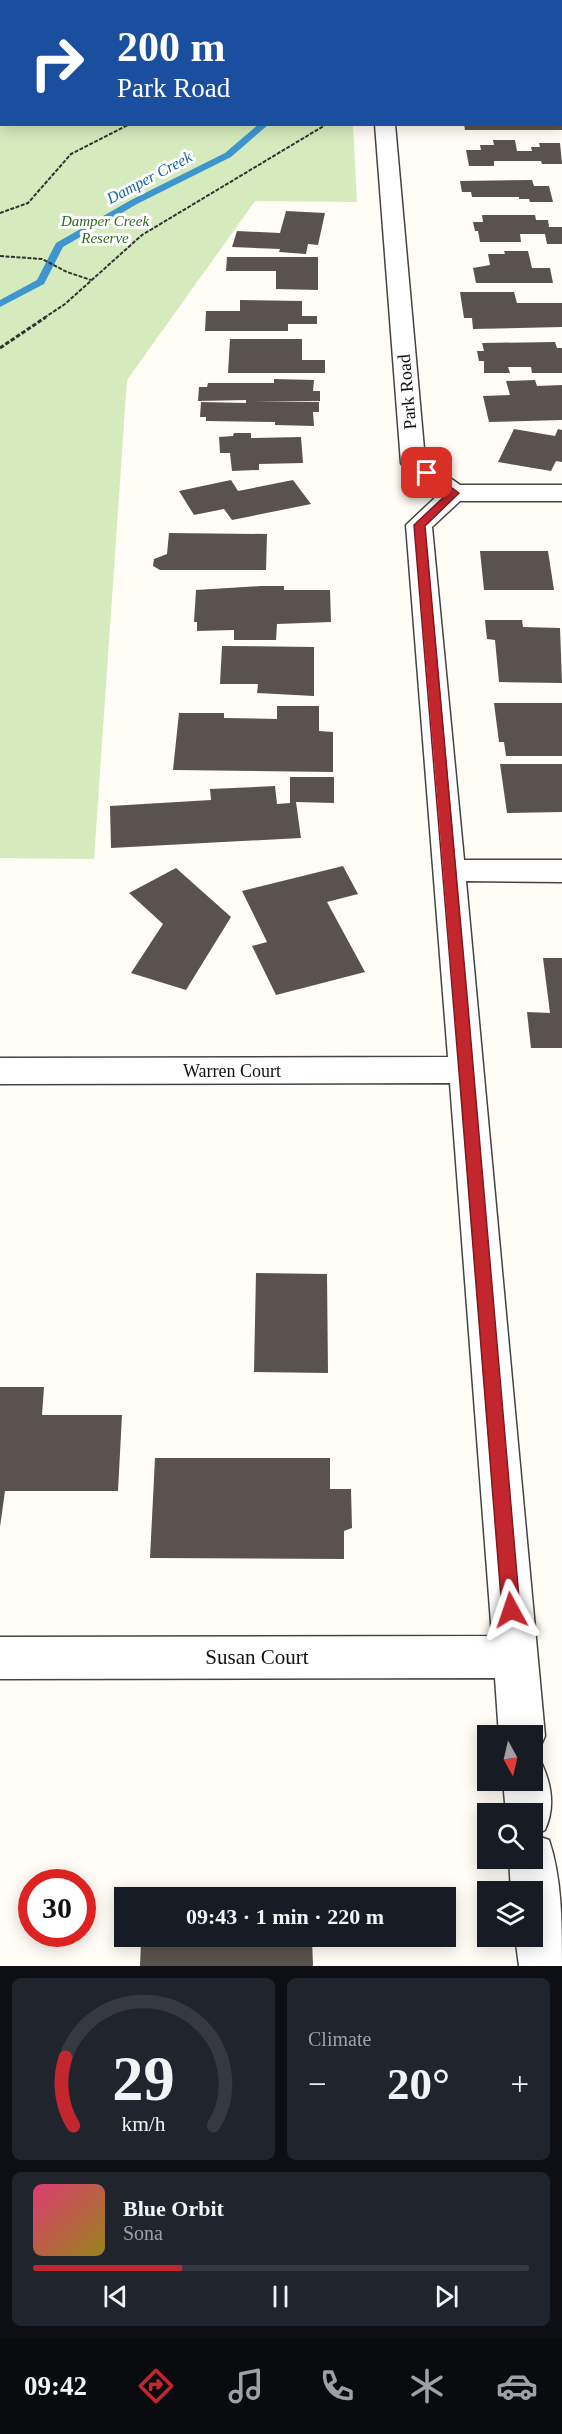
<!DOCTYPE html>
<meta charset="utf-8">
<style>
body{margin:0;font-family:"Times New Roman",serif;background:#20242c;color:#f1f3f6;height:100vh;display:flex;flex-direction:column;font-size:22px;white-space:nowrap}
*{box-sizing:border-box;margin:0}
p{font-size:20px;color:#9ea1a6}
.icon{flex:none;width:33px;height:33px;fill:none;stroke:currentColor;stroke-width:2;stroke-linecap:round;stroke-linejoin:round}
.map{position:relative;height:1966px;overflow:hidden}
.drawer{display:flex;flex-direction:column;gap:12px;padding:12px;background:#0d0f14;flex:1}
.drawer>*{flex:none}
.top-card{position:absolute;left:0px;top:0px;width:562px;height:126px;box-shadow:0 3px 15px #0003;background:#1a4fa0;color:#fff;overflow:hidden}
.needle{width:39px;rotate:172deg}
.buttons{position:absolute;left:477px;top:1725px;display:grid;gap:12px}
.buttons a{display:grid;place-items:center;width:66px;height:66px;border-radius:0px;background:#171b24;box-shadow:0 3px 15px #0003;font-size:30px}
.speed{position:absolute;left:18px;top:1869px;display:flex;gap:12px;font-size:30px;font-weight:700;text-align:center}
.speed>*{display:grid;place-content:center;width:78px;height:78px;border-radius:50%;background:#171b24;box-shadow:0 3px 15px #0003;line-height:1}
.speed .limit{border:9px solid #d22;background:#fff;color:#111}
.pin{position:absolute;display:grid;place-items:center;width:51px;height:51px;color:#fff;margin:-26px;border-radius:12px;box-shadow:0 3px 9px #0006}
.me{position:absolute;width:66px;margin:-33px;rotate:355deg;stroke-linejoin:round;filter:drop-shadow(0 0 4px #0008)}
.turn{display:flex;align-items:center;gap:21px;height:126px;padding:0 18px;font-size:27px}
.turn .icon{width:78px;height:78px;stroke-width:2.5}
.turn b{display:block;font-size:42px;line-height:51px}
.big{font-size:45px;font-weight:700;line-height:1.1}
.drawer .widget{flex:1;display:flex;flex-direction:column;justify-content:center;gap:9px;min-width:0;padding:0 21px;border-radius:9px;background:#20242c}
.drawer .dial{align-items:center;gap:0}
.dial svg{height:156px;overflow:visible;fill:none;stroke:#363941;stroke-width:7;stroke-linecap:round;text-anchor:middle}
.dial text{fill:#f1f3f6;stroke:none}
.song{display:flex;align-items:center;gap:18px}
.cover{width:72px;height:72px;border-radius:9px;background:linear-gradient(135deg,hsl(340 70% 55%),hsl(50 70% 35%))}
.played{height:6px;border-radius:3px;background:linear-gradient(90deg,#c4262e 30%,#363941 30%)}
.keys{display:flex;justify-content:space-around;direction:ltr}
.heat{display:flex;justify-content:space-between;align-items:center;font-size:33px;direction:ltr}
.drawer .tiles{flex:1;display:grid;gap:12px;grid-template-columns:1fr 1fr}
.widget:last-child{grid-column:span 2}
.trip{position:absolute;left:114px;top:1887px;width:342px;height:60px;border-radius:0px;background:#171b24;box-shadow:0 3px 15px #0003;font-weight:700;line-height:60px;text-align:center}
.tab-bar{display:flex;height:96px;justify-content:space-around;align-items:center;background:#090b0e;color:#9ea1a6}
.tab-bar .icon{width:42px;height:42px}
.tab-bar .active{color:#c4262e}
.tab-bar b{font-size:27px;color:#f1f3f6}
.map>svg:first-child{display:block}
</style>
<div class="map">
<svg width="562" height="1966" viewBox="0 0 562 1966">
<rect width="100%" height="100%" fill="#fffdf5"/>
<path fill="#d5ebbd" d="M0,53L2,124L353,125L357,202L255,201L127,380L94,859L0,858Z"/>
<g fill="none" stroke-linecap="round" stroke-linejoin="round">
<g fill="#3f96cf" fill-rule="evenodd">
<path d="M429,0H437L428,2Z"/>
<path d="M259,124H269L231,157L137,204L63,247L44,284L0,307V300L37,280L56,243L131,200L225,153Z"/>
</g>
</g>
<g fill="#5a524d">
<path d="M464,124H562V130H465Z"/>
<path d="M493,140H515L517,151H532L531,147H540L539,143H560L562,164H542L541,161H494V166H469L466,150H481L480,145H494Z"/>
<path d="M532,180L534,186H549L553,202H530L529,199H519V197H472L471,192H462L460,181Z"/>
<path d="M286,211L325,213L318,245L308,244L306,254L279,252L280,249L232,247L237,231L280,233Z"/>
<path d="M482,215H535L536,220H548L549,227H562V244H547L545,234H520L521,242H480L478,231H475L473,222H483Z"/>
<path d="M504,251H528L532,268H550L553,283H476L473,268L490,265L488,254H505Z"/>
<path d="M227,257H318V290L276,289V271H226Z"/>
<path d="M460,292H514L517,303H562V327L473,329L472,318H464Z"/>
<path d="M240,300L302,301V316H317V324H288V331H205L206,311H240Z"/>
<path d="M230,339H302V360H325V373H228Z"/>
<path d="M555,342L557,348H562V373H532L531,367H508L510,373H484V361H479L477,351H484L482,343Z"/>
<path d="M274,379L314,380L313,391H320V401H254L319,402V412H313L314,426L275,425V422L206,421V417H200L201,402L246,403V400L198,401L199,387H207L208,383H274Z"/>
<path d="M535,380L537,386L562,385V420L489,422L483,396L510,395L506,381Z"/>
<path d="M514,429L555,436L558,429L562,430V462L556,461L551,471L498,462Z"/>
<path d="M234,433H251V438L301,437L303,463L259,464V470L232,471L230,453H220L219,437L233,436Z"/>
<path d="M231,480L238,491L293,480L311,504L232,520L224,509L194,515L179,491Z"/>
<path d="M169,533L267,534L266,570H160L153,566L154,559L167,554Z"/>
<path d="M480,551H548L554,590H484Z"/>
<path d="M261,586H284V590H330L331,622L277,624L276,640H234V630L197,631V622H194L196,590Z"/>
<path d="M485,620H522L523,627L560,628L562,683L499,682L495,640L487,639Z"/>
<path d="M222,646L314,647V696L257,693L258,684H220Z"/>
<path d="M494,703H562V756H506L504,742H499Z"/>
<path d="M277,706H319V731L333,732V772L173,770L179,713H224V718L277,719Z"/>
<path d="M500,764H562V812L507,813Z"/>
<path d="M290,777H334V803L296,802L301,838L111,848L110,806L211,800L210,789L275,786L277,804L290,803Z"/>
<path d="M343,866L358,894L327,902L365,972L276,995L252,946L267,942L242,891Z"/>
<path d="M176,868L231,917L186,990L131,973L163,924L129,893Z"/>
<path d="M543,958H562V1048H531L527,1012L550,1013Z"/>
<path d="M256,1273L327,1274L328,1373L254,1372Z"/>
<path d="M0,1387H44L42,1415H122L118,1491H5L0,1527Z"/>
<path d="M155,1458H330V1489H351L352,1528L344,1531V1559L150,1558Z"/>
<path d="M312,1939L313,1966H140L141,1942Z"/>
</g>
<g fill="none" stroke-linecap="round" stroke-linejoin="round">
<defs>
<g id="minor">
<path d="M41,0H64L65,2H42Z"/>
<path d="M111,0H130L110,2Z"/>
<rect x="367" y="0" width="18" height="2"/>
<path d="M375,124H395L425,460L460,485H562V501H460L432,527L464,860H562V882L466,881L545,1736L538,1752L532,1754V1736H499L495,1678L0,1679V1637L492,1636L450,1083L0,1084V1058L448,1057L406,525L439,494L404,468L401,463Z"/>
<path d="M532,1760L542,1764C552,1786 555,1808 545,1830L535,1835L549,1840C562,1878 562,1925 562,1966H519L515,1936H532V1892H511L509,1858H532V1814H506L503,1780H532Z"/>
</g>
</defs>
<use href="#minor" stroke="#444" stroke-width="3"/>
<g stroke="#333" stroke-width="2" stroke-dasharray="4 1.5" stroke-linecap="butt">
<path d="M0,213L28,203L71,154L130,124"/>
<path d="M0,256L42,259L67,272L91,280"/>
<path d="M44,318L65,304L142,235L327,124"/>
</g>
<path stroke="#333" stroke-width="3" stroke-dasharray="4.5 2" stroke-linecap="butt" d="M0,348L46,317"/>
<use href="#minor" fill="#fff" fill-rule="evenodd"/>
</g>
<path fill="#c4262e" stroke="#7f191e" stroke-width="1.5" d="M427,470L459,493L425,526C459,887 488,1249 520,1610L517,1616L511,1618L505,1616L502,1610C472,1248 446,887 414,525L448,493L423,475V471Z"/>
<g text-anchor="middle" stroke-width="6" stroke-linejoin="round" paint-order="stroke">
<g font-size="15" font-style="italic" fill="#2f6b1f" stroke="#fff">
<text x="105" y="226">Damper Creek<tspan x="105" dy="17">Reserve</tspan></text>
</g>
<g font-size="16" font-style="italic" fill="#1768a6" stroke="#fff">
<text transform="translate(149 177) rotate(-28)" y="6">Damper Creek</text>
</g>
<g font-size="18" fill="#111" stroke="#fff">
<text transform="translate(407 392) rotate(-95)" y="6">Park Road</text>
<text x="232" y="1077">Warren Court</text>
</g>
<g font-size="21" fill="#111" stroke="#fff">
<text x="257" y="1664">Susan Court</text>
</g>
</g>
</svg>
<div class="buttons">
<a><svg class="needle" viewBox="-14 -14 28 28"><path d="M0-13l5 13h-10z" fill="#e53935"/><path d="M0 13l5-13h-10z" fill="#9ea1a6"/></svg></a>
<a><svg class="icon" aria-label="search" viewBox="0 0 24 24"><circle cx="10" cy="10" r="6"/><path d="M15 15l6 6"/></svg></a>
<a><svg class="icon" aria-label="layers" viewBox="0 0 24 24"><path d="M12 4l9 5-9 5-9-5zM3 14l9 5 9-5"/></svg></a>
</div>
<div class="speed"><div class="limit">30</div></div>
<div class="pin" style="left:427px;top:473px;background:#d93025"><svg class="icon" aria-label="arrive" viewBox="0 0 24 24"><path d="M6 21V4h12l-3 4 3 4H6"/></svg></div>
<svg class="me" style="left:511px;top:1610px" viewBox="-20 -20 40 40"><path d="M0-17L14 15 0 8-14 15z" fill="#c4262e" stroke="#fff" stroke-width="4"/></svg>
<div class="trip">09:43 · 1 min · 220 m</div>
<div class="top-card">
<div class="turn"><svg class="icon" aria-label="right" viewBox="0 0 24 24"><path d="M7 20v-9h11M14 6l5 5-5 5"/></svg><div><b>200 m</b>Park Road</div></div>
</div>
</div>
<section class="drawer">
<div class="tiles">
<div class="widget dial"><svg viewBox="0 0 100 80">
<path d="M14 69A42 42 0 1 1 86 69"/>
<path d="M14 69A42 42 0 0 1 10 34" stroke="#c4262e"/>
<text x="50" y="56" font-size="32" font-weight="700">29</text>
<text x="50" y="72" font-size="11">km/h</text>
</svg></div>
<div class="widget"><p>Climate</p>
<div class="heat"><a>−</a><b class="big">20°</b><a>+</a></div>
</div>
<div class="widget">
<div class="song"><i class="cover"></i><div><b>Blue Orbit</b><p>Sona</p></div></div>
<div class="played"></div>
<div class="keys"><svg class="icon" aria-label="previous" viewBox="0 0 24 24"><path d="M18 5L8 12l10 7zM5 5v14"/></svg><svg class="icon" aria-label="pause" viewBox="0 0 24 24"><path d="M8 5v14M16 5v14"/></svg><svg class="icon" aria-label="next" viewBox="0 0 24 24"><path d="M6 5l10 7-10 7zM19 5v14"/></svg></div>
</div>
</div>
</section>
<nav class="tab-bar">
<b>09:42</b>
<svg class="icon active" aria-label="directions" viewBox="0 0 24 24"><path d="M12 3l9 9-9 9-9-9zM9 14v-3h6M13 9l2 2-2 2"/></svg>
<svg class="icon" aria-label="music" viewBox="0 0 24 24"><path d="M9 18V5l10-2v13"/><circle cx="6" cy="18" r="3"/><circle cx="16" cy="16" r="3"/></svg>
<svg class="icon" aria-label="phone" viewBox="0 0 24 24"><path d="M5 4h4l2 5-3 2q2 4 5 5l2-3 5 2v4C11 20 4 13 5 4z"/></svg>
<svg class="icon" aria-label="climate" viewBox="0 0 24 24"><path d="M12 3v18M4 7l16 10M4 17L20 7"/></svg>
<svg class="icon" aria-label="car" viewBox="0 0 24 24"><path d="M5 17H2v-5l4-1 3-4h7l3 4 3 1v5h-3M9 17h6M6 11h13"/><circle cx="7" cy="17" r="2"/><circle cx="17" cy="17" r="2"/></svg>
</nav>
